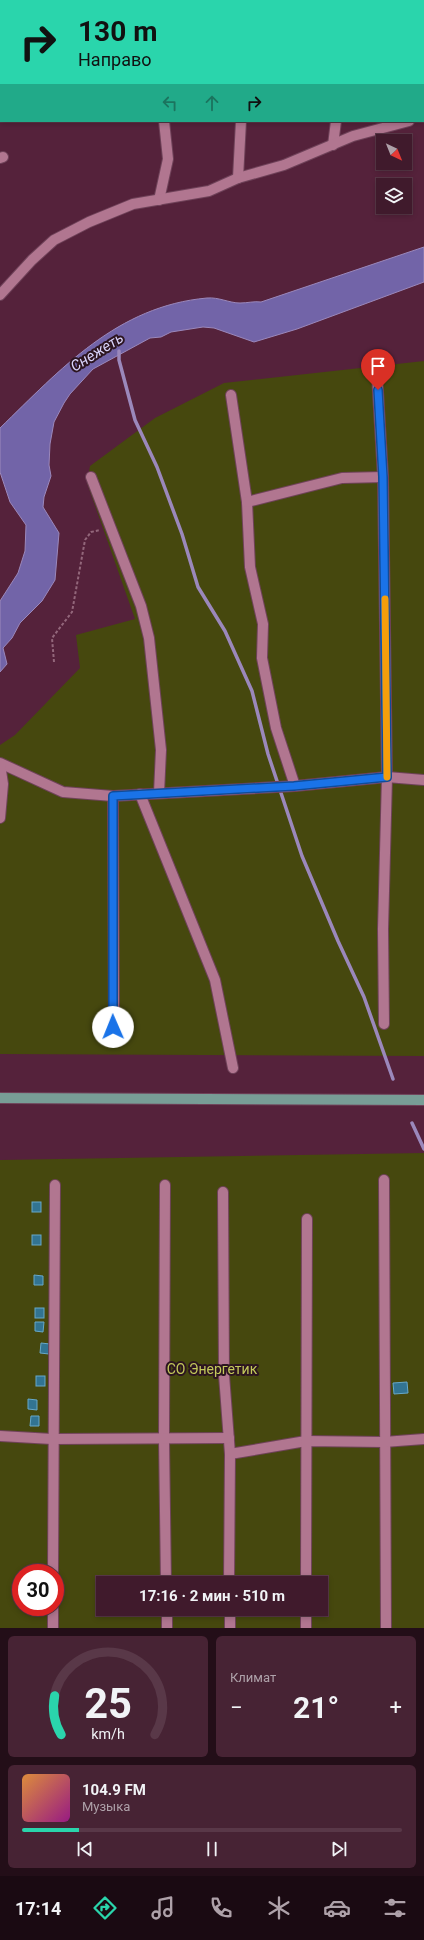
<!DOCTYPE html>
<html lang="ru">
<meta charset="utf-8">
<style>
body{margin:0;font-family:Roboto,sans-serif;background:#472334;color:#f1f3f6;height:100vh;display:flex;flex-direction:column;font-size:15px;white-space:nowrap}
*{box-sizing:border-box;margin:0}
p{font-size:13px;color:#aea1a9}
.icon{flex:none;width:22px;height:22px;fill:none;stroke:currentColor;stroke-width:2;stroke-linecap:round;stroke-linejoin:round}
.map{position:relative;height:1628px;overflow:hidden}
.sheet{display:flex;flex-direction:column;gap:8px;padding:8px;background:#230e18;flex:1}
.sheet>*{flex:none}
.banner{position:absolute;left:0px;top:0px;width:424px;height:122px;box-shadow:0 2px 6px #0003,0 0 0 1px #593848;background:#2ad5ac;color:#111;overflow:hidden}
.needle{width:26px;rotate:137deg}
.tools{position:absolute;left:376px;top:134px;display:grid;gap:8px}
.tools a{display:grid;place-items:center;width:36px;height:36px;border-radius:0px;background:#401a2c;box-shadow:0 2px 6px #0003,0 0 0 1px #593848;font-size:20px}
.speed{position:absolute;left:12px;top:1564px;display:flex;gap:8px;font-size:20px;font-weight:700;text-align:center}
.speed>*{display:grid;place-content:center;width:52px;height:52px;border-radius:50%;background:#401a2c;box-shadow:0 2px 6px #0003,0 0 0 1px #593848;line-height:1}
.speed .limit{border:6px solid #d22;background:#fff;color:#111}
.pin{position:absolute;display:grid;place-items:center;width:34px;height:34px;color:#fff;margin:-41px -17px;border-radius:50% 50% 50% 0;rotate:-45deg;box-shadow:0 0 4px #0007}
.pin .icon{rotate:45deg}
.me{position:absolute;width:44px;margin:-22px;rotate:359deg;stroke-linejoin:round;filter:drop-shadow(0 0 3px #0008)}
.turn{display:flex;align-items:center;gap:14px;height:84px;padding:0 12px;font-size:18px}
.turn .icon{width:52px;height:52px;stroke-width:2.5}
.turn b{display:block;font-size:28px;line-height:34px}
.lanes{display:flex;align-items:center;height:38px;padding:0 12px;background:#0003;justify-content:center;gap:20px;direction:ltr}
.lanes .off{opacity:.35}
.big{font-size:30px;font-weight:700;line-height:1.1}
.sheet .widget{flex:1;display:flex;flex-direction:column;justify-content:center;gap:6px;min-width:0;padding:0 14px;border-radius:6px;background:#472334}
.sheet .dial{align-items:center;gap:0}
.dial svg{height:104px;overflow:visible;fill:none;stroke:#593848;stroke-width:7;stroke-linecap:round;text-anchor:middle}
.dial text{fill:#f1f3f6;stroke:none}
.song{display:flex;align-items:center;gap:12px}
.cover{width:48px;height:48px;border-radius:6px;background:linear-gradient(135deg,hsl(30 70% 55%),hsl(310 70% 35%))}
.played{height:4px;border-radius:2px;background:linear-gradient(90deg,#2ad5ac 15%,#593848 15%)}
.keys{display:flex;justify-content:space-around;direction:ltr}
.heat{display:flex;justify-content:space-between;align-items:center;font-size:22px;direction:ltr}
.sheet .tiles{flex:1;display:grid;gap:8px;grid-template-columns:1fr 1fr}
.widget:last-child{grid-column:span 2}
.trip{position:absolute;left:96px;top:1576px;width:232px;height:40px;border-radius:0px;background:#401a2c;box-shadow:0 2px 6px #0003,0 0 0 1px #593848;font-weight:700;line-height:40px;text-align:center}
.dock{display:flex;height:64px;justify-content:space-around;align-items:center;background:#1a0a12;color:#aea1a9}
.dock .icon{width:28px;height:28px}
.dock .on{color:#2ad5ac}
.dock b{font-size:18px;color:#f1f3f6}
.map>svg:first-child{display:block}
</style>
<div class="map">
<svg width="424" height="1628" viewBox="0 0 424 1628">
<rect width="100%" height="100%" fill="#55223b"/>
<g fill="#46480e" fill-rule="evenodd">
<path d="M424,361V1056L0,1054V745L15,735L80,668L76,635L135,619L87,483L90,466L155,418L224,383Z"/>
<path d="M424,1153V1628H0V1160ZM21,1573H55V1607H21ZM103,1583H321V1609H103Z"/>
</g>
<path fill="#7264a8" stroke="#9b88bb" d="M424,247V282L297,329L254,342L214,328L203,327L171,332L161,337L150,338L93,369L70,394L64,403L54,422L50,444L49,465L51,476L44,497L43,507L59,533L55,580L42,601L20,623L12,638L3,648L7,664L0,672V601L18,573L25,551L26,525L10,502L0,472V428C61,369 117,306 207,298C219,297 229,303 240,303C248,303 254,301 261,302Z"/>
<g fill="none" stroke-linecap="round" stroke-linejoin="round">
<g stroke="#9b88bb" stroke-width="3.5">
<path d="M0,67H1"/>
<path d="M119,351V360L135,420L157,467L182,534L198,587L225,631L252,691L268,754L302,856L338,941L364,997L393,1079"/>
<path d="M412,1123L424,1149"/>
</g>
</g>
<g fill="#327492" stroke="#67a8c9">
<rect x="32" y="1202" width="9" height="10"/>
<rect x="32" y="1235" width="9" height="10"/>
<path d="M34,1275L43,1276V1285H34Z"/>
<rect x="35" y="1308" width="9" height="10"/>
<path d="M35,1322H44L43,1332L35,1331Z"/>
<path d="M41,1343L50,1344L49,1354L40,1353Z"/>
<rect x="36" y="1376" width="9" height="10"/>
<path d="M407,1382L408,1393L394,1394L393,1383Z"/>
<path d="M28,1399L37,1400V1410L28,1409Z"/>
<path d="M31,1416H39V1426H30Z"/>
</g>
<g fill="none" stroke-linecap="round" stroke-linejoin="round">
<defs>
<g id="minor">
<path d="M172,1L173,0"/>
<path d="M268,1V0"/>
<path d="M361,1V0"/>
<path d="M423,117H424"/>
<path d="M333,145L336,121"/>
<path d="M0,158L3,157"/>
<path d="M238,178L241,121"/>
<path d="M159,200L168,159L164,121"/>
<path d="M0,295L32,260L54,240L89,222L133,204L209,191L238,178L284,165L353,136L409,121"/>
<path d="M377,375L383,477L387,777L383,929L384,1024"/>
<path d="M231,395L247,502L250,567L263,624L262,658L276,728L295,786"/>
<path d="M91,477L141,606L149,638L161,750L159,793"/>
<path d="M247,502L342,478L383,477"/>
<path d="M0,763L63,792L113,796L295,786L387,777L424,780"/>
<path d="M0,764L3,784L0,818"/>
<path d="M140,794L215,980L233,1068"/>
<path d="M113,796L114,1041"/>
<path d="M384,1180L386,1628"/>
<path d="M165,1185L164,1439L166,1583"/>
<path d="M223,1192L224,1375L230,1454L229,1583"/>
<path d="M0,1436L52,1439L229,1438"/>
<path d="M230,1454L306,1441L384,1442L424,1439"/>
<path d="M53,1573L55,1185"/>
<path d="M306,1583L307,1219"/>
<path d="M167,1609V1628"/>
<path d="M230,1609V1628"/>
<path d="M306,1609V1628"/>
<path d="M53,1628V1607"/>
</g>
<path id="major" d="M0,1098L424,1100"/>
</defs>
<use href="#minor" stroke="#6f4259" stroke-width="12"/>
<use href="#major" stroke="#6f4259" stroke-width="12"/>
<path stroke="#93677b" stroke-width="2" stroke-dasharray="3 2" stroke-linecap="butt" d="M54,662L52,638L72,612L85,540L91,532L100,530"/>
<use href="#minor" stroke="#b17690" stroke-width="10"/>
<use href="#major" stroke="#789d96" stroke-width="10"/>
</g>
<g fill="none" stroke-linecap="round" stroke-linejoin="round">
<defs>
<path id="route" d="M113,1027V796L294,786L387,777L383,477L378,390"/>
</defs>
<use href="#route" stroke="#114b97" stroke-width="10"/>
<use href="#route" stroke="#1a73e8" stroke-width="7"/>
<path stroke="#f59e0b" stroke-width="7" d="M385,599L387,777"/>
</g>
<g text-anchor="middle" stroke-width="4" stroke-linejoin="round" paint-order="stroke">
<g font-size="14" fill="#c3c95b" stroke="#2c1520">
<text x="212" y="1374">СО Энергетик</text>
</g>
<g font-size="15" font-style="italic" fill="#dad5fc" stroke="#2c1520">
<text transform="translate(97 352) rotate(-32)" y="5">Снежеть</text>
</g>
</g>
</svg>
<div class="tools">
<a><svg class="needle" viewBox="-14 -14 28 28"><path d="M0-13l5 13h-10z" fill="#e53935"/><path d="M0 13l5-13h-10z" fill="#aea1a9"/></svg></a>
<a><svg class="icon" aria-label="layers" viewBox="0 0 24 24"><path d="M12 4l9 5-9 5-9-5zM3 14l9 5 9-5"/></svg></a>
</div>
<div class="speed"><div class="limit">30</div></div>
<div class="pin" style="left:378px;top:390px;background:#d93025"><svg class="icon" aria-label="arrive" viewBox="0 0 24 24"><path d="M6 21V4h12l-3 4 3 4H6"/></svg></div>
<svg class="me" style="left:113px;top:1027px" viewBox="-20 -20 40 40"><circle r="19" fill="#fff"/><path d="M0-13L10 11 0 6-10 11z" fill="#1a73e8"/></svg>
<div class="trip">17:16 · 2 мин · 510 m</div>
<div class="banner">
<div class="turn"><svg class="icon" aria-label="right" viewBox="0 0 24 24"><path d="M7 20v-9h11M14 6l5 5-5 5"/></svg><div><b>130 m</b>Направо</div></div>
<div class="lanes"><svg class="icon off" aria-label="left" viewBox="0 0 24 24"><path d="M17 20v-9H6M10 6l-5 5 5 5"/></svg><svg class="icon off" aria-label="ahead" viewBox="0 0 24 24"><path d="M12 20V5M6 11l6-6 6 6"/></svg><svg class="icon" aria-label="right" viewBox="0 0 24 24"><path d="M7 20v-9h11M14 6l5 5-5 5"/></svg></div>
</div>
</div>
<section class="sheet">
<div class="tiles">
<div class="widget dial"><svg viewBox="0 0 100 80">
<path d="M14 69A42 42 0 1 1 86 69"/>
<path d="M14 69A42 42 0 0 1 9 39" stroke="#2ad5ac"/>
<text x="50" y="56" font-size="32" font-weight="700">25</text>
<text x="50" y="72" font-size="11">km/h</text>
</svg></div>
<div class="widget"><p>Климат</p>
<div class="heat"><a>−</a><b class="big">21°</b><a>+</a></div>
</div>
<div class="widget">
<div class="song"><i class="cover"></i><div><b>104.9 FM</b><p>Музыка</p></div></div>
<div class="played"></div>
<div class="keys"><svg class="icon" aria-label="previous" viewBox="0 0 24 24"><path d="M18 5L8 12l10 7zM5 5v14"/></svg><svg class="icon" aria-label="pause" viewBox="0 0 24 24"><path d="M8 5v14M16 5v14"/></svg><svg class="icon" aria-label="next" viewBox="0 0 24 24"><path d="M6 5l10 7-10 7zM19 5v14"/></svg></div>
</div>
</div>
</section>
<nav class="dock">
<b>17:14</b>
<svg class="icon on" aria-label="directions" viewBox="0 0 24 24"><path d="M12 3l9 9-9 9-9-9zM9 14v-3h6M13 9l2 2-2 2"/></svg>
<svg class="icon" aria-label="music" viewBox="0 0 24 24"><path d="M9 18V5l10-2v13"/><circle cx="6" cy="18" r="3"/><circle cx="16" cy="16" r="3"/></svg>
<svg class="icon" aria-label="phone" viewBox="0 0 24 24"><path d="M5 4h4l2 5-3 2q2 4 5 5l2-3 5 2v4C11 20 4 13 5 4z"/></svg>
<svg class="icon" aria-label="climate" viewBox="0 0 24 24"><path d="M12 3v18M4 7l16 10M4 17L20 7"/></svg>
<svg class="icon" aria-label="car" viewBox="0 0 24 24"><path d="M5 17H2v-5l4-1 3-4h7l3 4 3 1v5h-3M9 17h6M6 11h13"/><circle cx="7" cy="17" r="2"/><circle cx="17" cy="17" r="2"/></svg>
<svg class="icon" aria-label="filters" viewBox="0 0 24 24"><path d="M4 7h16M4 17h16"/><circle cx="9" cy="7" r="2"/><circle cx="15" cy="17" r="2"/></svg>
</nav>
